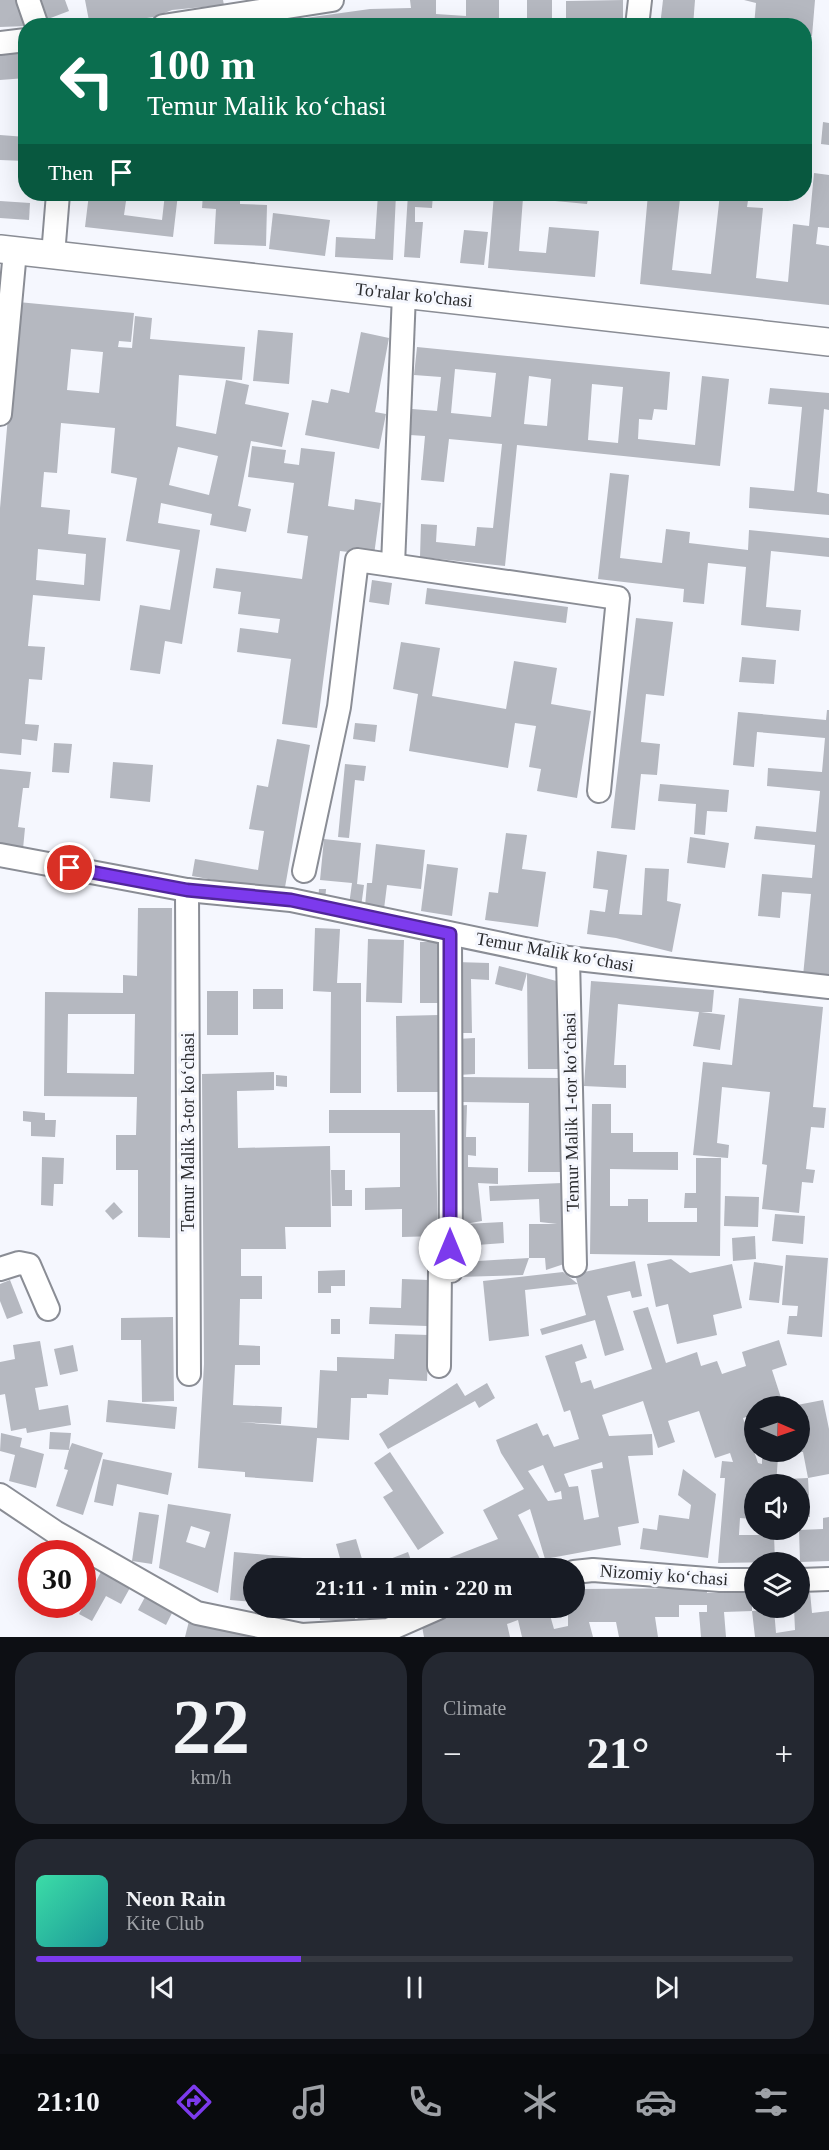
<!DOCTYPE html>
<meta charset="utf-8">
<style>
body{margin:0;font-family:Georgia,serif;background:#242831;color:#f1f3f6;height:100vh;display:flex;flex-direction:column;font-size:22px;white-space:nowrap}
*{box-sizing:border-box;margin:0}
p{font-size:20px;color:#9ea1a6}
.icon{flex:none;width:33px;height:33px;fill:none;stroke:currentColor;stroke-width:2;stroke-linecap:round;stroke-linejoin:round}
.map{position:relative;height:1637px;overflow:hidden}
.drawer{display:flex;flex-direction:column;gap:15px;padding:15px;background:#0d0f14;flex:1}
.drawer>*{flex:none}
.banner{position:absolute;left:18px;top:18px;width:794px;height:183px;border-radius:24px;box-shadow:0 6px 24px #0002;background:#0b6e4f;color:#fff;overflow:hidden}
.needle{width:39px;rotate:92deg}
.tools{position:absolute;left:744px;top:1396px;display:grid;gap:12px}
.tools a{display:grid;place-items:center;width:66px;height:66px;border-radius:50%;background:#171b24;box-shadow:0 6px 24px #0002;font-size:30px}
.speed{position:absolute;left:18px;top:1540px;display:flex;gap:12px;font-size:30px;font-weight:700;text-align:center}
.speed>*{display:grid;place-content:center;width:78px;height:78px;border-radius:50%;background:#171b24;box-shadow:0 6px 24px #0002;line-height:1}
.speed .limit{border:9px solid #d22;background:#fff;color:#111}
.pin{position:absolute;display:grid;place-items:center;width:51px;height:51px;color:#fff;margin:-26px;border:3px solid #fff;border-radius:50%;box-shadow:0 2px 6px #0007}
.me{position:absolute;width:66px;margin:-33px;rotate:0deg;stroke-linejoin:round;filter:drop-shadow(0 0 4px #0008)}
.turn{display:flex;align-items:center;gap:21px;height:126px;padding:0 30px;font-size:27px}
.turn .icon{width:78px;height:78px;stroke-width:2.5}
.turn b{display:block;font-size:42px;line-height:51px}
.then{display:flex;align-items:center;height:57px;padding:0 30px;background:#0003;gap:12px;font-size:22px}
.big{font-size:45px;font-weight:700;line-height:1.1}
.drawer .widget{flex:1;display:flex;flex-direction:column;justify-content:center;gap:9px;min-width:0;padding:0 21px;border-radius:24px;background:#242831}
.drawer .dial{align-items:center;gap:0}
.dial b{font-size:78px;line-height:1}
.song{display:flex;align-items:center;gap:18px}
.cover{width:72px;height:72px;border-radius:9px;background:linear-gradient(135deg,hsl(160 70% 55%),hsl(180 70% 35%))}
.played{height:6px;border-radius:3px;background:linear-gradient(90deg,#7c3aed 35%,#363941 35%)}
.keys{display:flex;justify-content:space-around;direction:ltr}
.heat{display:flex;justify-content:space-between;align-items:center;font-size:33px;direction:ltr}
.drawer .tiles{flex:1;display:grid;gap:15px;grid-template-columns:1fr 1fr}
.widget:last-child{grid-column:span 2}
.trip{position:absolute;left:243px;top:1558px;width:342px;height:60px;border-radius:30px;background:#171b24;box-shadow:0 6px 24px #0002;font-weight:700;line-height:60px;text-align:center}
.dock{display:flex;height:96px;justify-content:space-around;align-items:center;background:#090b0e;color:#9ea1a6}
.dock .icon{width:42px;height:42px}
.dock .active{color:#7c3aed}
.dock b{font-size:27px;color:#f1f3f6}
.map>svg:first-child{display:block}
</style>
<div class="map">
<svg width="829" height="1637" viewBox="0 0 829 1637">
<rect width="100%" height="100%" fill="#f5f7fe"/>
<g fill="#b5b8c0" fill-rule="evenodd">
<path d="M0,0H18L27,26L0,27Z"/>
<path d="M32,0H65L69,11L40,22Z"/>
<path d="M85,0H223L224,5L172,10L154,17L90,26Z"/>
<path d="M410,0H436V14L466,16V0H499V18L527,20V0H552V20H566V1L623,0V21H600V26H300L298,19L370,9L411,8Z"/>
<path d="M663,0H695L693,26H660Z"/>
<path d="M744,0H815L812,36H808L805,55L804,26H754L756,3Z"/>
<path d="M26,51V78L0,80V52Z"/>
<path d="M823,122L829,123V145L821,144Z"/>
<path d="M0,135L26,137V161L0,160Z"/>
<path d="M814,173L829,175V228L818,227L816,244L829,246V305L640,284L648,194H664V198L680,199L672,270L711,274L720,194H749L747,207L763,208L756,278L788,282L793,224L809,226Z"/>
<path d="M89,194H127L124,215L162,220L165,194H178L173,237L85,227Z"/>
<path d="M203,194H240V204L267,205L266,246L214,244L216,209L202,208Z"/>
<path d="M378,194H396L393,260L335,257L336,237L375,239Z"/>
<path d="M408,194H433L432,208L415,207V222H423L420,258L404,257Z"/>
<path d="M494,194H589L587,204L523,198L519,251L546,253L549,227L599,231L595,277L488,268Z"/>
<path d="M0,201L30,203L29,220L0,218Z"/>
<path d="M273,213L330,220L325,256L269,249Z"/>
<path d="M464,230L488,232L484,265L460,263Z"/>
<path d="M18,302L134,313L131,342L119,341L118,347L132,348L135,316L152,318L150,339L245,347L242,380L179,375L176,426L216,434L226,380L249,385L245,404L289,413L282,447L251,441L238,506L251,509L246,532L210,525L212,514L161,503L158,523L200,530L182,644L165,641L160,674L130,670L140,605L170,610L180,550L126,541L137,478L111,473L115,428L61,423L57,473L44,472L41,507L70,510L68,534L106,538L100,601L33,595L28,646L45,647L42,680L29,679L25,724L39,725L37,741L22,739L21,755L0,753V508ZM71,349L103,352L99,393L67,390ZM178,447L218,456L209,495L169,485ZM38,549L86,554L84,585L36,580Z"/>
<path d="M258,330L293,333L289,384L253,381Z"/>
<path d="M361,332L389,338L375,412L386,414L379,449L305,435L312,400L328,403L331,389L349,393Z"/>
<path d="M417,347L670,372L667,410L654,409L652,420L639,419L638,439L695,445L702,376L729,379L720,466L517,445L505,566L420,557L421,524L437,525L436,542L475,546L477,527L493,528L502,444L449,439L444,482L421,480L425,436L410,435L412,409L437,411L441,377L414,375ZM455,369L496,373L491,417L451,413ZM529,376L551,379L547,426L524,424ZM592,384L623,387L618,443L588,440Z"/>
<path d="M770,388L829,393V410L824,409L817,492L829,494V515L749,508L750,487L794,491L802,407L768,404Z"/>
<path d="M252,446L286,450L284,463L299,465L301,448L335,452L328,506L354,510L355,499L381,503L374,555L340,551L317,728L282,724L291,659L237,652L240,628L278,633L280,619L238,614L241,592L213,588L216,568L302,579L308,536L287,533L294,483L248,477Z"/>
<path d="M610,473L629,475L620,558L662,563L666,529L690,532L689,543L748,550L749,530L829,538V557L771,551L766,607L801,610L799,631L741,625L746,567L708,563L704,604L683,602L684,589L598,579Z"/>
<path d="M372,580L392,583L389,605L369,602Z"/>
<path d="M427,588L568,607L566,623L425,604Z"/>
<path d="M636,618L673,622L664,696L646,694L641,742L660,744L657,775L641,774L635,830L611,828Z"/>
<path d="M401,642L440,648L432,696L506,709L514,661L557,668L551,704L591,711L577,798L537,791L541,769L529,767L536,726L515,723L508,768L409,751L418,694L393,689Z"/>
<path d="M742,657L776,660L774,684L739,682Z"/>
<path d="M827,710H829V978L803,976L811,894L782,892L780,918L758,916L762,874L812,878L815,845L754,839L756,826L816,832L820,791L767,786L768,768L822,772L825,738L757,732L754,767L733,765L738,712L826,720Z"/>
<path d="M355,723L377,725L375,742L353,739Z"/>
<path d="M277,739L310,745L284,893L192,876L195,859L258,870L264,831L249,829L257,785L268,787Z"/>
<path d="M54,743L72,744L69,773L52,772Z"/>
<path d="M113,762L153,765L150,802L110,798Z"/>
<path d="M345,764L366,766L364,781L355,780L349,838L338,837Z"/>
<path d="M0,769L31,772L29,788H23L18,827L25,828L23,849L0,846Z"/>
<path d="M660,784L729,790L727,812L707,811L705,835L694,834L696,804L658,801Z"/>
<path d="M506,833L527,835L522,869L546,872L538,927L485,920L489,892L498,893Z"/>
<path d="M690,837L729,843L725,868L687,863Z"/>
<path d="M324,839L361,843L357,884L364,885L361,907L349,905L352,883L320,880Z"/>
<path d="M376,844L425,850L421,889L387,885L384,909L365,907L367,883H372Z"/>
<path d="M597,851L627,855L619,914L642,915L645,868L669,869L667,901L681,904L672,952L616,938L587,934L590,910L605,912L608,890L593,888Z"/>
<path d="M427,864L458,868L452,916L421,911Z"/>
<path d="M319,889H326L325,902L318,901Z"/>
<path d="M138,908H172L170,1238L138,1237V1170H116V1135H136L137,1097L44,1096L45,992L123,993V975L137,976ZM68,1014H135L134,1074L67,1073Z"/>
<path d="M315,928L340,929L337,983H361V1093H330L331,992L313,991Z"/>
<path d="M368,939L404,940L402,1003L366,1002Z"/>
<path d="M420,942H442L441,1003H420Z"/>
<path d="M456,962L489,963V980L471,979L472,1033H455Z"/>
<path d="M499,966L527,973L560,982L561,1069H528L527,973L522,991L495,984Z"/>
<path d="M591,981L714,990L712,1012H701L725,1015L720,1050L693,1046L699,1012L618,1004L614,1065H626V1088L584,1086Z"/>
<rect x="253" y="989" width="30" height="20"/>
<rect x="207" y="991" width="31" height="44"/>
<path d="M739,998L823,1007L813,1107L826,1108L824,1128L811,1127L806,1169L815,1170L813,1183L802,1182L799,1213L762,1209L767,1165L762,1164L770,1092L722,1087L717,1143L729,1145L728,1158L693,1155L703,1062L732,1065Z"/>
<path d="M439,1015L441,1092H397L396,1016Z"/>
<path d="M475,1038V1074L458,1075L457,1039Z"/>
<path d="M274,1072V1090L237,1091L238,1148L330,1146L331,1227H285L286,1249H241V1276H262V1299H240L239,1345L260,1346V1365H235L233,1405L282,1407L281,1424L239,1422L317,1428L320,1370L337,1371V1357L394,1359L395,1334L429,1335L427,1381L389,1379L388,1395L367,1394V1398H351L349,1440L317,1438L313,1482L245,1477V1472L198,1468L204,1364L202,1074Z"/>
<path d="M276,1075L287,1076V1087L276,1086Z"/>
<path d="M463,1077L561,1078L560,1172H528L529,1103L462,1102Z"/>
<path d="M592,1104H611V1133H633V1152H678V1170L610,1169V1206H628V1199H648V1222H697V1208H684L685,1193H696V1158H721L720,1256L590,1254Z"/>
<path d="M467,1105L466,1137H476V1156L468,1155V1167L498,1168V1184L478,1183L482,1221L465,1224L503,1222L504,1243L477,1245L478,1261L529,1258V1224H557L540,1222L539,1199L490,1201L489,1186L562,1183L564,1264L546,1270L545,1258H529L523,1275L458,1277L456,1106Z"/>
<path d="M329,1110H435L438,1236L402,1237V1209L365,1210V1188L400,1187V1133H329Z"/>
<path d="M23,1111L45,1113V1120H56L55,1137L31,1136V1122L23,1121Z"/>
<path d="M42,1157L64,1158L63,1184H54L53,1206L41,1205Z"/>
<path d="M331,1170H345V1190H352V1206H332Z"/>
<path d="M725,1196L759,1197L758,1227L724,1226Z"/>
<path d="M114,1202L123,1212L113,1220L105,1211Z"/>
<path d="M775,1214L805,1216L803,1244L772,1241Z"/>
<path d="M755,1236L756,1259L733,1261L732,1238Z"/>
<path d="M786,1255L828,1258L822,1337L787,1334L789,1316H797L798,1306L782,1305Z"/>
<path d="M671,1259L690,1273L732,1264L742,1308L713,1315L717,1335L677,1344L668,1304L656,1307L647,1264Z"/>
<path d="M635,1261L642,1296L632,1298L630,1291L607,1296L624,1350L605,1356L595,1320L542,1335L540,1329L586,1315L575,1274Z"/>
<path d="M754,1262L783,1266L779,1303L749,1300Z"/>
<path d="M345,1270V1286H331V1293H318V1271Z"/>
<path d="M563,1272L578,1284L525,1290L529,1336L489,1341L483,1281Z"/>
<path d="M402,1279L429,1280L427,1326L369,1324L370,1307L401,1308Z"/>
<path d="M10,1280L23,1313L7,1319L0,1301V1284Z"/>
<path d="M648,1307L666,1363L697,1352L701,1366L717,1361L722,1374L746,1366L742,1352L779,1340L787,1365L772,1370L784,1407H754V1415L743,1418L758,1463L762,1464V1452L795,1453L778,1457L776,1485H754L752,1519L740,1518L739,1535H774L775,1562L718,1563L725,1478H720L722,1461L733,1462L730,1453L715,1458L699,1411L668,1421L675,1442L658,1448L643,1401L602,1415L609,1436L652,1434L653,1455L628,1456L639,1523L618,1527L621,1545L545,1559L530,1509L518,1515L540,1559L521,1569H513L510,1563L495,1569H442L439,1562L498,1539L483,1510L524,1489L501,1453L496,1440L537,1423L543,1436L548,1434L554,1447L579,1439L570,1410L564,1412L545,1356L582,1344L587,1358L575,1362L581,1383L591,1380L594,1389L652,1369L633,1311ZM602,1462L603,1468L591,1470L599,1517L584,1520L578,1486L569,1487L564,1474ZM543,1465L555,1493L561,1491L562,1499L548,1501L528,1471Z"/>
<path d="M173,1317L174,1401L142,1402L141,1340H121V1318Z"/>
<rect x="331" y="1319" width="9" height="15"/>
<path d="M40,1341L48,1386L35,1388L39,1410L68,1405L71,1425L27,1433L26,1428L11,1431L5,1394L0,1395V1362L15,1359L13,1345Z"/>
<path d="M73,1345L78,1371L60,1375L54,1349Z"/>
<path d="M457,1383L465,1396L487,1383L495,1398L479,1408L475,1401L388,1449L379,1434Z"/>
<path d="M108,1400L177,1407L175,1429L106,1422Z"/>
<path d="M823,1400L829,1429V1474L808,1478L803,1452H800V1407L792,1406Z"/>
<path d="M50,1432L71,1433L69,1450L72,1443L103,1453L83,1515L56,1506L68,1470L64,1469L69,1450L49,1449Z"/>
<path d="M1,1433L22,1438L20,1447L44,1454L36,1488L9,1481L15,1455L0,1451Z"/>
<path d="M390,1452L444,1533L418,1550L383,1497L393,1491L374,1463Z"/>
<path d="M103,1459L172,1473L168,1495L117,1484L113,1506L94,1502Z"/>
<path d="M683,1469L716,1494L708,1558L640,1549L643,1528L657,1530L659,1515L689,1519L691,1505L678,1495Z"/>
<path d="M808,1478L810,1517L800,1516V1485H787V1479Z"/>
<path d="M168,1504L231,1514L218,1593L159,1568ZM191,1526L210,1532L205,1548L186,1542Z"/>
<path d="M139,1512L159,1515L152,1564L132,1561Z"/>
<path d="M829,1517V1561L800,1562L799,1530L823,1529V1518Z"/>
<path d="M356,1539L365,1569H343L336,1544Z"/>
<path d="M234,1552L303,1558L302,1569H254V1602L230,1600Z"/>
<path d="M408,1552L414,1569H373L372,1566Z"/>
<path d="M102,1570L131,1586L121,1604L106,1596L92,1621L79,1614Z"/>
<path d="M574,1585H581V1589L707,1588V1593H752V1611L724,1612L726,1637H701L699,1612H707V1605H679V1617H655L658,1637H619L616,1622H589L593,1637H522L518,1620L507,1624L510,1637H424L421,1621L465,1608H548L554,1629L568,1626V1608H574Z"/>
<path d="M810,1592L812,1613L829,1611V1637H755L752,1611L774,1609L776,1633L795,1630L794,1608H800V1593Z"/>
<path d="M145,1597L173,1611L166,1625L138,1610Z"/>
<path d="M299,1608H309L308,1618H298Z"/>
<path d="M355,1608H376L378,1615L358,1620L355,1609V1620H320V1609Z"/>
<path d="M189,1621L250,1636V1637H185Z"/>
</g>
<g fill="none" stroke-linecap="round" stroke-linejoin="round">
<defs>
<g id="minor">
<path d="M28,0L37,26"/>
<path d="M163,26L332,0"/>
<path d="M637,26L640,0"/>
<path d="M0,43L26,40"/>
<path d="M53,255L58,194"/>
<path d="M0,414L15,251"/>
<path d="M393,565L404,294"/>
<path d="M0,855L187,890L291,900L568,958L829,987"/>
<path d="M304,871L339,707L357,560L618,598L599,791"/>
<path d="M187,890L189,1374"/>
<path d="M568,958L575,1265"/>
<path d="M0,1269L19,1263L29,1265L48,1309"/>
<path d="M439,1366L440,1270L451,1271L450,934"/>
<path d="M0,1495L55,1532L197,1613L302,1635L388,1630L438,1608"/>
<path d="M574,1572L593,1570L720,1580H754"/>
<path d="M800,1580L829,1579"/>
</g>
<path id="tertiary" d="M0,249L829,342"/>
</defs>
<use href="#minor" stroke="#8a8d95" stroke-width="26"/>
<use href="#tertiary" stroke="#8a8d95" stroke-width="30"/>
<use href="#minor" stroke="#fff" stroke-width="22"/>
<use href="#tertiary" stroke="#fff" stroke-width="27"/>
</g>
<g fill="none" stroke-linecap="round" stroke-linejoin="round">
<defs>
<path id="route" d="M70,868L187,890L291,900L450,934V1248"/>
</defs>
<use href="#route" stroke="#51269a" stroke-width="15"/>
<use href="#route" stroke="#7c3aed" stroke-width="10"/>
</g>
<g text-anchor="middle" stroke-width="6" stroke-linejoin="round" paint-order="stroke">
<g font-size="18" fill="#2b2c2f" stroke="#f5f7fe">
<text transform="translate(414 295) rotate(6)" y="6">To'ralar ko'chasi</text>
<text transform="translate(555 952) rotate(10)" y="6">Temur Malik koʻchasi</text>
<text transform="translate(571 1112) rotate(-91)" y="6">Temur Malik 1-tor ko‘chasi</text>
<text transform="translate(188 1132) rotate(-90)" y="6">Temur Malik 3-tor koʻchasi</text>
<text transform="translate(664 1575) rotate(4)" y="6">Nizomiy koʻchasi</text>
</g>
</g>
</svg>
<div class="tools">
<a><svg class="needle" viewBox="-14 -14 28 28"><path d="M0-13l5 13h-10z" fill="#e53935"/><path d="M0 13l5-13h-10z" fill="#9ea1a6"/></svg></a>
<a><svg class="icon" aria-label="sound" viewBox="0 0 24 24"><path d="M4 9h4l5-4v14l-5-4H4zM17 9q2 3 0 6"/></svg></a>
<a><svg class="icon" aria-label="layers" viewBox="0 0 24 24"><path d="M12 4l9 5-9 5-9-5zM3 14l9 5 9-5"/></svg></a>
</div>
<div class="speed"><div class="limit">30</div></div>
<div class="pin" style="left:70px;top:868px;background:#d93025"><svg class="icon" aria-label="arrive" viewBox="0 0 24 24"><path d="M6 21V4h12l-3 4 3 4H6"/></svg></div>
<svg class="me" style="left:450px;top:1248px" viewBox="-20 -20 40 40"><circle r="19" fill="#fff"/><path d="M0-13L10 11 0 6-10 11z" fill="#7c3aed"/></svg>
<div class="trip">21:11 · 1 min · 220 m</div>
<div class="banner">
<div class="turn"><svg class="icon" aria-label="left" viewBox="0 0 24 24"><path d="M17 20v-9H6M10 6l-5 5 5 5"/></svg><div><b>100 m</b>Temur Malik koʻchasi</div></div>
<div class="then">Then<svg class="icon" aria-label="arrive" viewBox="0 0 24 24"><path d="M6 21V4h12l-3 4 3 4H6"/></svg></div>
</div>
</div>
<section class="drawer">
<div class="tiles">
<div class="widget dial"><b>22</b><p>km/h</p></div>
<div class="widget"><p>Climate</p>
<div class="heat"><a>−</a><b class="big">21°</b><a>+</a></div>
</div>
<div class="widget">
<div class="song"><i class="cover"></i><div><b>Neon Rain</b><p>Kite Club</p></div></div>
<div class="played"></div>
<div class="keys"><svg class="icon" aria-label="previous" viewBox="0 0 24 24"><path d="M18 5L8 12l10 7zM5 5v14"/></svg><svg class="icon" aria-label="pause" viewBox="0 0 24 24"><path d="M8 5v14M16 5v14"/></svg><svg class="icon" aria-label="next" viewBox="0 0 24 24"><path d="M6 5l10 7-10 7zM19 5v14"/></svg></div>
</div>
</div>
</section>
<nav class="dock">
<b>21:10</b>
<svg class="icon active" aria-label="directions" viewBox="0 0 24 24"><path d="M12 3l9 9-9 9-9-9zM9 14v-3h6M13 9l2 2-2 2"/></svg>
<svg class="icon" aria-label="music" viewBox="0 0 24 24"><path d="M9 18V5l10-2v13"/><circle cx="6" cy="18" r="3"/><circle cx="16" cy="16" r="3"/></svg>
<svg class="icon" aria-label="phone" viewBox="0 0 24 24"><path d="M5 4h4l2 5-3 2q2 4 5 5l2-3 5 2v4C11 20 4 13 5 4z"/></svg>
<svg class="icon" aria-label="climate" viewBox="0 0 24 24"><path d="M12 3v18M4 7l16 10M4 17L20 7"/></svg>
<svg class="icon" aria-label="car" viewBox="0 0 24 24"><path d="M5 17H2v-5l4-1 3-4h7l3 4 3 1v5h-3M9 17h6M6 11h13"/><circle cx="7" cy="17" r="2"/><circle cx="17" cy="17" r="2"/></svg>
<svg class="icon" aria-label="filters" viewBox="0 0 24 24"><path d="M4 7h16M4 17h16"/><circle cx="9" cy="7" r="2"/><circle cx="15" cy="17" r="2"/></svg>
</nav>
